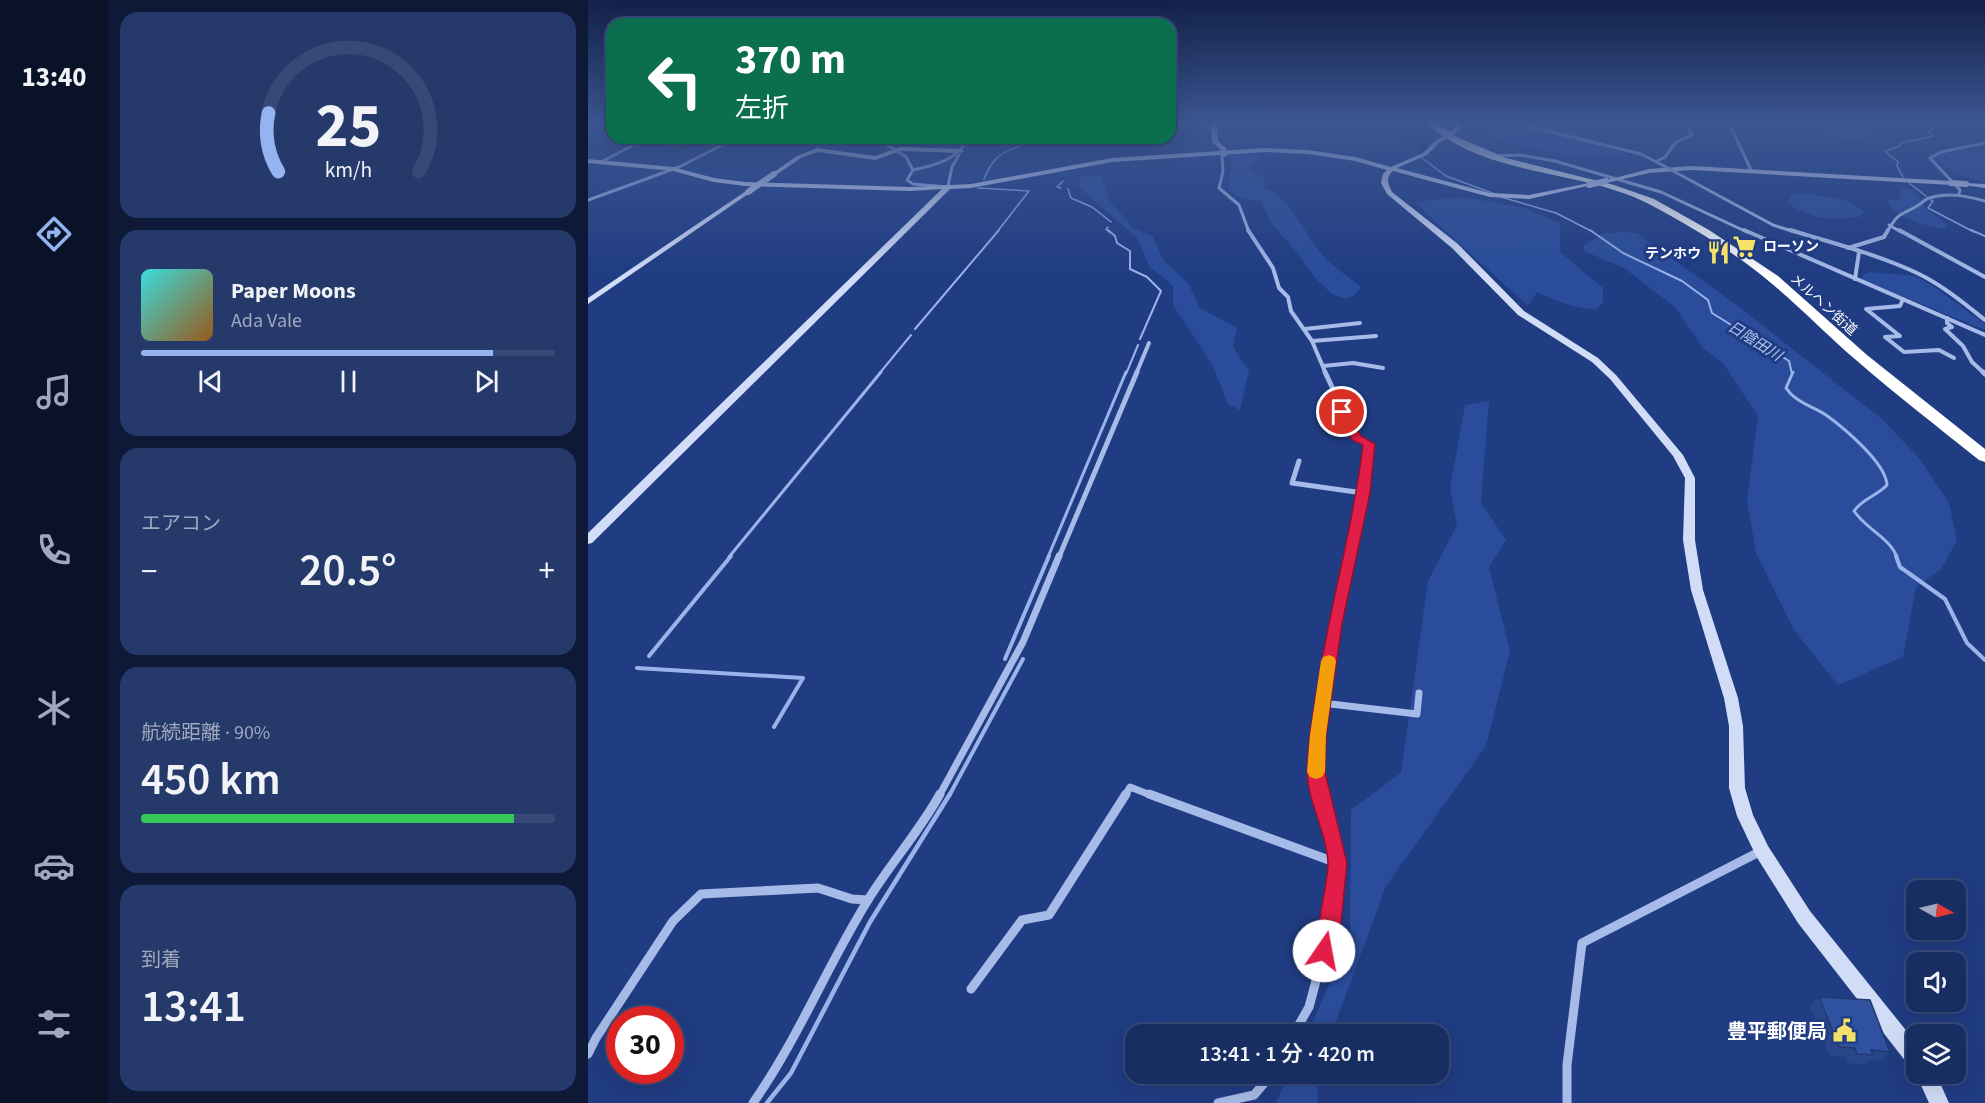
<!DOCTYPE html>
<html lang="ja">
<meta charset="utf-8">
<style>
body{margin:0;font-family:"Source Sans 3","Noto Sans JP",sans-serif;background:#25396b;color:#f1f3f6;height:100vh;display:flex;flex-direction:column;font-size:22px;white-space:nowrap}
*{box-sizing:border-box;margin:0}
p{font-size:20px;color:#9fa8be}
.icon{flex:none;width:33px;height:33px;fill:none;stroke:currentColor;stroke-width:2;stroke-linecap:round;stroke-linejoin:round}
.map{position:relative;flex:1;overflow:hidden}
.drawer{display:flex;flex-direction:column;gap:12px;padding:12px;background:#0d1936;width:480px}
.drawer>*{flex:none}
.hud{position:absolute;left:18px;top:18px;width:570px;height:126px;border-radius:18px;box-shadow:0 6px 24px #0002,0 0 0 2px #364977;background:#0b6e4f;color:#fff;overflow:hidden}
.needle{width:39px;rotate:98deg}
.fabs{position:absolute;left:1318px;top:880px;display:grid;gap:12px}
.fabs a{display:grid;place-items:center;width:60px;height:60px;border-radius:12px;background:#182d62;box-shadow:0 6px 24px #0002,0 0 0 2px #364977;font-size:30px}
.speed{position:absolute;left:18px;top:1006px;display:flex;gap:12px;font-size:30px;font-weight:700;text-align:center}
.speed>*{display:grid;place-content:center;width:78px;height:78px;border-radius:50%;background:#182d62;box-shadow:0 6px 24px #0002,0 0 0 2px #364977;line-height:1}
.speed .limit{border:9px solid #d22;background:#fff;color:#111}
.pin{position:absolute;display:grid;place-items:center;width:51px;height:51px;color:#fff;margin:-26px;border:3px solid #fff;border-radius:50%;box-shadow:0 2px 6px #0007}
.me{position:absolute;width:66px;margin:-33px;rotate:12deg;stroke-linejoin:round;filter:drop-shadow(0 0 4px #0008)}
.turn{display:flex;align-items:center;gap:21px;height:126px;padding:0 30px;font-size:27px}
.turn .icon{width:78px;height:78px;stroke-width:2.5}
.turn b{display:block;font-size:42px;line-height:51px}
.big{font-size:45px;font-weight:600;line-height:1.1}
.drawer .widget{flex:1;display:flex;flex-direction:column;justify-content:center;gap:9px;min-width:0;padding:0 21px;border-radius:18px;background:#25396b}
.drawer .dial{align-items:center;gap:0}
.dial svg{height:156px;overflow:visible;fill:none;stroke:#364977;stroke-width:7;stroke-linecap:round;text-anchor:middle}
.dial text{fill:#f1f3f6;stroke:none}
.song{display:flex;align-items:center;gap:18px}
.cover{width:72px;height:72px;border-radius:9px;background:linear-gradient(135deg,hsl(180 70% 55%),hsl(30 70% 35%))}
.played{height:6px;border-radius:3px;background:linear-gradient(90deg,#95b2f1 85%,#364977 85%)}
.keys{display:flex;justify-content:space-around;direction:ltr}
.heat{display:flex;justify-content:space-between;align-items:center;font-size:33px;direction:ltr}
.charge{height:9px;border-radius:4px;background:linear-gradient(90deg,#34c759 90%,#364977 0)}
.trip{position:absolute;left:537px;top:1024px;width:324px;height:60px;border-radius:18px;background:#182d62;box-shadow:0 6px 24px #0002,0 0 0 2px #364977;font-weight:600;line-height:60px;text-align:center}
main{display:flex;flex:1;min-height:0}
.dock{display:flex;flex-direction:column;width:108px;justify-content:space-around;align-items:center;background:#0a1227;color:#9fa8be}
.dock .icon{width:42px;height:42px}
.dock .on{color:#95b2f1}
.dock b{font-size:27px;color:#f1f3f6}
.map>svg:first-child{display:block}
</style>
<main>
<nav class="dock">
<b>13:40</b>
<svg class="icon on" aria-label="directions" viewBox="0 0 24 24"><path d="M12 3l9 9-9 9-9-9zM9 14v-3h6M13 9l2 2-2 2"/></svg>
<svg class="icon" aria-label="music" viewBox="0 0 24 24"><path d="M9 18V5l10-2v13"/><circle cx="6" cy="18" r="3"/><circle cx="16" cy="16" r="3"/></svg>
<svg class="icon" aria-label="phone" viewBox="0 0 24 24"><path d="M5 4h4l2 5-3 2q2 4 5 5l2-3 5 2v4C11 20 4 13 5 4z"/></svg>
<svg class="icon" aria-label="climate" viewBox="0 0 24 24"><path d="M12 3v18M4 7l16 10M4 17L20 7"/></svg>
<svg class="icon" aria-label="car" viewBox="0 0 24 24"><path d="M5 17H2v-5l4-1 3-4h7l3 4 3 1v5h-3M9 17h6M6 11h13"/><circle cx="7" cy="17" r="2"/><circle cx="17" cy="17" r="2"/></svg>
<svg class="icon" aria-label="filters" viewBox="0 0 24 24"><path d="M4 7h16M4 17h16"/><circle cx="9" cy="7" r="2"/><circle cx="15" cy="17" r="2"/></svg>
</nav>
<section class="drawer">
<div class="widget dial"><svg viewBox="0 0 100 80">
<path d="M14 69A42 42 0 1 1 86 69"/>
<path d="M14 69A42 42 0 0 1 9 39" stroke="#95b2f1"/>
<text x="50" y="56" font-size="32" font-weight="700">25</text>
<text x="50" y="72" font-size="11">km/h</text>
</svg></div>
<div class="widget">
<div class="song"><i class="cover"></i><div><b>Paper Moons</b><p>Ada Vale</p></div></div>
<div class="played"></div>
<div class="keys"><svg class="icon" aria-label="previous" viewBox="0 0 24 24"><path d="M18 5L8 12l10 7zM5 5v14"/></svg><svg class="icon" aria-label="pause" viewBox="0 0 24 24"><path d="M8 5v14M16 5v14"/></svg><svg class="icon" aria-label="next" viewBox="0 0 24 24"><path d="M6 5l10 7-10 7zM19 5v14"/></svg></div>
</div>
<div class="widget"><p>エアコン</p>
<div class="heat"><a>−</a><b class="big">20.5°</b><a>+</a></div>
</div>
<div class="widget"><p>航続距離 · 90%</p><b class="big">450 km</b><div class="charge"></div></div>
<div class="widget"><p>到着</p><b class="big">13:41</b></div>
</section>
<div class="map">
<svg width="1397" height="1103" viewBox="0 0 1397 1103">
<rect width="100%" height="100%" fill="#203c82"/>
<g fill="#2a4c9a">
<path d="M859,121L952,123L983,131L1038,153L1042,158L998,153L976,155L913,141L897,132Z"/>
<path d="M1201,121H1277L1287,126L1292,131L1288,136C1255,142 1230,136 1201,121Z"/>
<path d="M1377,149L1397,154V183L1365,173L1342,154Z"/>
<path d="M655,153L672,154L660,168L676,178L675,188C704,196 717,236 736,257C747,268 761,277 773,287L766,296L758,299L744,294L726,277L711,255L684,224L673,202L654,198L640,191L643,158Z"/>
<path d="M504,175L513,176L521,200L546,229L565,236L575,260L600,283L612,308L649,328L645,347L661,371L652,410L640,404L625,366L585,305V286L561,266L549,238L490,186L492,178Z"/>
<path d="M1313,188L1325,190L1341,212L1360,225L1355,229C1336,225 1306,219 1298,199L1311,200Z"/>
<path d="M1211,193L1255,199L1276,211L1271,217C1240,220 1226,220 1199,203L1203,196Z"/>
<path d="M874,197L933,207L972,223V252L1015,288V303L1008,309C986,309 969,301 949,292L940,306L826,202Z"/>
<path d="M1032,232L1049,233L1151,307L1295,420L1332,459L1361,503L1369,540L1354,568L1328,587L1315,657L1250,685L1206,630L1168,553L1159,501L1170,416L1135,363L1114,347L1087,307L1036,268L996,251L995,246L1013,234Z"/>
<path d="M1283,272L1327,276L1345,286L1397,324V330L1274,280L1275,274Z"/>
<path d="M901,401L893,503L918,540L901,567L922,651L898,746L798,886L743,1035H719L762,938L763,810L813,773L840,581L869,525L862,488L877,405Z"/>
<path d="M701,1074H729L730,1103H688Z"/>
</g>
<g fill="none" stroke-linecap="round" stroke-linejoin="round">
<g stroke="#9ab3ea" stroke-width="1.5">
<path d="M834,158L858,176L907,194"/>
<path d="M1315,177L1309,166L1310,162L1297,151L1312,146V143L1346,136L1341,133L1344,129L1330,121"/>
<path d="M396,179C410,146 420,155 446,138"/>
<path d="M1321,183L1338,196"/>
<path d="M390,188L441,191L409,232"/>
<path d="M473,188L469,187L475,181"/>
<path d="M480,189L483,198L504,207L523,222"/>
<path d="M913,197L968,213L1005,232"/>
<path d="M1343,200L1345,201L1340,208L1386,232"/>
<path d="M520,227L518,229L521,232"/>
</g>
<g stroke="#9ab3ea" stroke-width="2">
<path d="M520,230L527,236L529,243L542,251V269L559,277L573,291L552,339"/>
<path d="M1002,230L1035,253L1094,281L1120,300L1124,313L1201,361L1204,374"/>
<path d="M1383,230L1397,236"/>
<path d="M327,329L411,230"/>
<path d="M291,374L323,335"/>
<path d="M538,374L550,345"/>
</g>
<g stroke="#9ab3ea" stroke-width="3">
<path d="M1205,372L1198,388L1202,393C1212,404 1226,407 1238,415C1256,428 1298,463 1299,485C1289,496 1275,498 1266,511C1278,529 1301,537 1309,557"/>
<path d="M141,557L293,372"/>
<path d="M460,557L538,372"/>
</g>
<g stroke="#9ab3ea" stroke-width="4">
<path d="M1308,556L1312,567L1357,599L1379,643L1397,660"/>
<path d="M61,656L143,556"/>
<path d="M417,659L461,556"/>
<path d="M49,668L215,678L186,727"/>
<path d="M361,796L435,659"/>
</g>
<path stroke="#9ab3ea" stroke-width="4.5" d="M179,1103L203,1073L282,922L362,794"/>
<g fill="#162b61" fill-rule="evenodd">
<path d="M804,121H814L823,130L820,132L840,141L837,155L829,153L832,144L809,134L807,132L812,129Z"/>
<path d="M142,138L122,145H102L87,154L82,151L100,139Z"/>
</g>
<g stroke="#a7bbe8" stroke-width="3">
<path d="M918,121L1053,154L1076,166"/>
<path d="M1140,121L1163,170"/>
<path d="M1387,121L1397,126"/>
<path d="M288,138L318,157L325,170"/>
<path d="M634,155L635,172L631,188L651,205L661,232"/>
<path d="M905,156L931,155L967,161L1073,192L1159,232"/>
<path d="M1069,161L1077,157L1088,142L1104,135L1097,121"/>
<path d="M13,162L59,138"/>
<path d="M1087,172L1185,225L1207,232"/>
<path d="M360,186L364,167L371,155"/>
<path d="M360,187L325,184L319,180L325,170C348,165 369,160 381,138"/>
<path d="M1371,194L1372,190L1342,158L1353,152L1397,143"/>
<path d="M0,200L91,167L148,138"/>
<path d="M1301,225L1313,232"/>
<path d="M1299,232C1311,212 1310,217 1329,206C1333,204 1337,199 1341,198C1360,192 1379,196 1397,201"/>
</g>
<g stroke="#a7bbe8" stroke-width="4">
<path d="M660,230L685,268L691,288L700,297L703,311L724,341L738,374"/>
<path d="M1156,230L1397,335"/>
<path d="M1202,230C1245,243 1288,254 1329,273C1354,285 1376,303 1397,320"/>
<path d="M1311,230L1397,277"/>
<path d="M1260,248L1296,237L1300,230"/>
<path d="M1267,279L1271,252"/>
<path d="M1315,299L1312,306L1278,309L1312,336L1297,337L1316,352L1351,350L1366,358"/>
<path d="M1359,318V323L1364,327L1357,329L1375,346L1384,362L1397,374"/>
<path d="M717,329L772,323"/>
<path d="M724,341L788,336"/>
<path d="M735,366L765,363L795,368"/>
<path d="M548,374L561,343"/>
</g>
<g stroke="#a7bbe8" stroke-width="5">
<path d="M737,372L768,438L781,444L775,493L761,557"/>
<path d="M1395,372L1397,374"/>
<path d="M711,461L704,483L775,493"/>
<path d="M471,557L549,372"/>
</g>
<g stroke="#a7bbe8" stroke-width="7">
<path d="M734,703L829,714L831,693"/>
<path d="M351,796L435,642L471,556"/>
<path d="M537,796L542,787L565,796"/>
<path d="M733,796C725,759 732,724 737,687C744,643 752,599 762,556"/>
</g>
<g stroke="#a7bbe8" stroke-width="9">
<path d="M561,794L749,863"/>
<path d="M383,989L434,920L461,915L538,794"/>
<path d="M705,1035L721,1007L741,932L749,863L733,794"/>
<path d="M0,1054L8,1038L85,921L113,894L230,888L264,899L280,900"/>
<path d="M165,1103C210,1039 239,966 280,900C302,864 331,832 352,794"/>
<path d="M630,1103L666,1095L684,1074"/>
<path d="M979,1103V1065L994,943L1173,851"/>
</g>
<g fill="#d1dcf7" fill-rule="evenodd">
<path d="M0,121H7L0,125Z"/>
<path d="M623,121H629L630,141L637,148V150H633L624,142Z"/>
<path d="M863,121H869L874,126L873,130L851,143L839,155L809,168L902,193L941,195L1001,183L1004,185L941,199L902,197L805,171C797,178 800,184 804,192L870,244L936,311L1010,358L1028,375L1095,455L1107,478V540L1115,590L1150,698L1155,726L1157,788L1165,815L1180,846L1222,911L1329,1044V1070L1322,1067L1210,923L1168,856L1149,816L1141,788V726L1136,698L1103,590L1095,540L1097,478L1085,456L1022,379L1004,362L930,315L864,248L799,194L793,183L795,174L799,170L767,161L720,154L678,152L524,162L383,188L362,189L4,543L0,544V533L354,189L323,191L157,186L126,182L85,171L0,163V159L85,167L126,178L157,182L323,187L383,184L524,158L678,148L720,150L767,157L803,167L835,153L847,141L868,128Z"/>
<path d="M312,147L373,149L376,151L373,153L313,151L287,160L230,152L213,158L188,175L183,174L209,156L229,148L287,156Z"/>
<path d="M1104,166L1363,181L1366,183L1363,185L1104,170L1061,173L1018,183L1015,181L1061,169Z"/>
<path d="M1376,183L1397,184V188L1376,185Z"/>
<path d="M158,191L163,192L0,304V298Z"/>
<path d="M1329,1072V1074H1348L1361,1103H1341L1328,1074Z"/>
</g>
<path fill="#fff" fill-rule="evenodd" d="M836,121H846L869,137L918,158L1026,185L1066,199L1121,230L1190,276L1279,355L1397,449V462L1391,460C1350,427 1308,395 1268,360C1239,335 1212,307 1183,283C1148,253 1102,226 1061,204C990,168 897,178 836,121Z"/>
<path stroke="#a7bbe8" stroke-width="3" d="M1076,166L1087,172"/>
<g stroke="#d1dcf7" stroke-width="6">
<path d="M635,149L636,154"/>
<path d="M1363,183L1378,184"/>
<path d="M1001,185L1018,181"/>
<path d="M160,192L186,174"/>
</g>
</g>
<path fill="#294689" d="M1231,997L1302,1052L1292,1061L1281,1060L1276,1065L1260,1063L1258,1057L1242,1056L1222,1006Z"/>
<path fill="#30519f" stroke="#22396f" stroke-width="1.5" d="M1231,997L1282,1000L1302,1052L1283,1050L1285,1055L1269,1054L1267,1048L1251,1047Z"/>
<linearGradient id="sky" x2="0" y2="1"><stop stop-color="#122148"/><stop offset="0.44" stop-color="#3c5692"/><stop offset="1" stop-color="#3c5692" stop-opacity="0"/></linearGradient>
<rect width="1397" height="276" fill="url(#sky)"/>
<path fill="#e11d48" stroke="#92132f" stroke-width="1.5" d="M754,409L758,410L773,436L787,444L782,493L754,624L738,735L737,772L759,863L752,932L743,958L736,961L729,958C724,946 740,883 740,864C739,832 719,801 719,770C720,742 725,715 729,688C742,606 765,527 775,445L764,440L748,412Z"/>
<path fill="#f59e0b" d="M741,655L746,657L748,661L738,735L737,772L734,777L728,779L722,777L719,772L722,735L733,661L735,657Z"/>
<defs>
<symbol id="supermarket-bare" viewBox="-9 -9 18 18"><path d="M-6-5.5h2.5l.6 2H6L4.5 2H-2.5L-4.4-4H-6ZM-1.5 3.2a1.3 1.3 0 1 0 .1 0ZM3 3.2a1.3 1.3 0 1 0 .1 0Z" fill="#f5e167" stroke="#203c82" stroke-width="2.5" paint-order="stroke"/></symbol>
<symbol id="restaurant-bare" viewBox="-9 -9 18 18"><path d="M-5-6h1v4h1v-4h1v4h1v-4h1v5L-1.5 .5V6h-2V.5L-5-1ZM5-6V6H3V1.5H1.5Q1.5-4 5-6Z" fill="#f5e167" stroke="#203c82" stroke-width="2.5" paint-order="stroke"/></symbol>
<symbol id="civic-bare" viewBox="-9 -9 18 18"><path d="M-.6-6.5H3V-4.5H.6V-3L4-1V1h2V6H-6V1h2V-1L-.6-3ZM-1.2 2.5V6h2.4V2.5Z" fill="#f5e167" stroke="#203c82" stroke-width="2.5" paint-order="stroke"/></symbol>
</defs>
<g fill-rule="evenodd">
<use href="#supermarket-bare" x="1140" y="230" width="33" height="33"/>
<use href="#restaurant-bare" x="1114" y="236" width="33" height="33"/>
<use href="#civic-bare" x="1240" y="1014" width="33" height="33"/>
</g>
<g text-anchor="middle" stroke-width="6" stroke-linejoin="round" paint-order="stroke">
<g font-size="14" font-weight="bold" fill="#fff" stroke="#203c82" text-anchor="start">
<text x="1175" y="251">ローソン</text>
<text x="1113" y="258" text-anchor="end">テンホウ</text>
</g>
<g font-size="14" fill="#fff" stroke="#203c82">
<text transform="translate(1236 304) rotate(42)" y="5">メルヘン街道</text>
</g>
<g font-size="15" font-style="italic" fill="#b2c5f0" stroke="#203c82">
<text transform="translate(1167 341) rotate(32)" y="5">日陰田川</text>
</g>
<g font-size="20" font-weight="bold" fill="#fff" stroke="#203c82" text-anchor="end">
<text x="1239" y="1038">豊平郵便局</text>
</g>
</g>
</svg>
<div class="fabs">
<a><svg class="needle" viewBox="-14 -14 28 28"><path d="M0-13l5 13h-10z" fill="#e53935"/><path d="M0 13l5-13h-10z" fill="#9fa8be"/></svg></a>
<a><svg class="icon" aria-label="sound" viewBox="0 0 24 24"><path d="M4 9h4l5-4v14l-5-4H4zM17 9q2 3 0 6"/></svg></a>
<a><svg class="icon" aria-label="layers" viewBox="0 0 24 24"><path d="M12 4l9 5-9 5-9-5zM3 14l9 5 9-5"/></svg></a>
</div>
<div class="speed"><div class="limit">30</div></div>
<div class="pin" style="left:754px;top:412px;background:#d93025"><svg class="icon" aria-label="arrive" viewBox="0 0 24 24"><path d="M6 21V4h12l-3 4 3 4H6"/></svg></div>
<svg class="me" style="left:736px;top:951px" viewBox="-20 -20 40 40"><circle r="19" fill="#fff"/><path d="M0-13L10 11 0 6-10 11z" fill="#e11d48"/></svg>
<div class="trip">13:41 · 1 分 · 420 m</div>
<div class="hud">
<div class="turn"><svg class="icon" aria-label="left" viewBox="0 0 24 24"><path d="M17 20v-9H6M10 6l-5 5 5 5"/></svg><div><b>370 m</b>左折</div></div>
</div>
</div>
</main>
